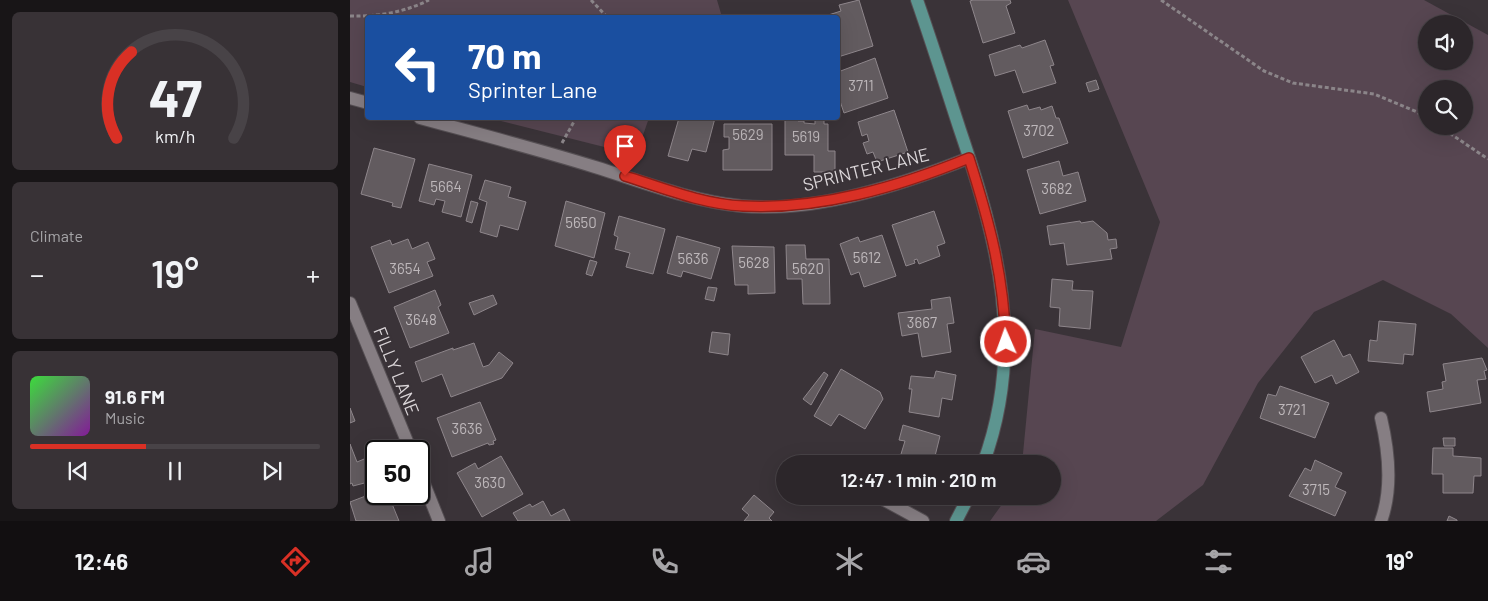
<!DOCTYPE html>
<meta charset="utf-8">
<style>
body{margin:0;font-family:Barlow,sans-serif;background:#383236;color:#f1f3f6;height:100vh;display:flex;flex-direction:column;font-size:19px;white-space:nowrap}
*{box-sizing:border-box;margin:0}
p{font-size:16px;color:#a6a5a8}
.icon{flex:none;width:28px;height:28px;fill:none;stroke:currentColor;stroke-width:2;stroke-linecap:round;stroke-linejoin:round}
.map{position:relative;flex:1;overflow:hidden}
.details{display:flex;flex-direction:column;gap:12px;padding:12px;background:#181517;width:350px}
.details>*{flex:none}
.hud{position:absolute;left:15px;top:15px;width:475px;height:105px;border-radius:5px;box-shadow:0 5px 20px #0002,0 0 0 1px #484347;background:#1a4fa0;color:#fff;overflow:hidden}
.buttons{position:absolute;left:1068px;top:15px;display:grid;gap:10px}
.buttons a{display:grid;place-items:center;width:55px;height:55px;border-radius:50%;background:#2c262a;box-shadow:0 5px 20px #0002,0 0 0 1px #484347;font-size:25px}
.speed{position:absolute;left:15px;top:440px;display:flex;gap:10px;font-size:25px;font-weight:700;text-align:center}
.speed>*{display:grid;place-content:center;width:65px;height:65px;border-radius:50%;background:#2c262a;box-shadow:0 5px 20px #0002,0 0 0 1px #484347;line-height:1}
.speed .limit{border:2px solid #111;border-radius:8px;background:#fff;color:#111}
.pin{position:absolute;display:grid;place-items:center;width:42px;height:42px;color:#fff;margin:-51px -21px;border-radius:50% 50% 50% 0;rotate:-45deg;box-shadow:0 0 5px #0007}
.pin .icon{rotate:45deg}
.me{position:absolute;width:55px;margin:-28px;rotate:358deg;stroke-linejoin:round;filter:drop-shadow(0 0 4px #0008)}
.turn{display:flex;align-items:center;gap:18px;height:105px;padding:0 20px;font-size:22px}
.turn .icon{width:65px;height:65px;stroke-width:2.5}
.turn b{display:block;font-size:35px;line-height:42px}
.big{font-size:38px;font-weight:600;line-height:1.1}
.details .widget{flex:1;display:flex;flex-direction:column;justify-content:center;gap:8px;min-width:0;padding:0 18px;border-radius:8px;background:#383236}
.details .dial{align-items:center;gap:0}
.dial svg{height:130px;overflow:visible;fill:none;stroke:#484347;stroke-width:7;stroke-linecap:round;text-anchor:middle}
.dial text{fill:#f1f3f6;stroke:none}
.song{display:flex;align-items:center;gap:15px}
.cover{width:60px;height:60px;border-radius:8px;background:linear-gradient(135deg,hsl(120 70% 55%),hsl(290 70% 35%))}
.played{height:5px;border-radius:2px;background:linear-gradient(90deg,#d93025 40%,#484347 40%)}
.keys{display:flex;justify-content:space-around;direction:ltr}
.heat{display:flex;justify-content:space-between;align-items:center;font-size:28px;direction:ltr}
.trip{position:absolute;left:426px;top:455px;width:285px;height:50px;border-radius:25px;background:#2c262a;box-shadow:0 5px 20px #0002,0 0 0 1px #484347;font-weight:600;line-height:50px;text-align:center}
.tab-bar{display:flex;height:80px;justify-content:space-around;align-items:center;background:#120f11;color:#a6a5a8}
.tab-bar .icon{width:35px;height:35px}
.tab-bar .selected{color:#d93025}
.tab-bar b{font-size:22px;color:#f1f3f6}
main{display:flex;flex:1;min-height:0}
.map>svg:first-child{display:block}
</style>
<main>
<section class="details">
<div class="widget dial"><svg viewBox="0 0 100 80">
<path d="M14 69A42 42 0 1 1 86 69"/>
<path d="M14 69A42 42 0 0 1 23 16" stroke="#d93025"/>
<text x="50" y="56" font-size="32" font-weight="700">47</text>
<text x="50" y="72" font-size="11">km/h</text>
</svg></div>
<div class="widget"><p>Climate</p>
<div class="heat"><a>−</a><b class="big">19°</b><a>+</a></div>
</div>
<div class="widget">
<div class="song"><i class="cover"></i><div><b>91.6 FM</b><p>Music</p></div></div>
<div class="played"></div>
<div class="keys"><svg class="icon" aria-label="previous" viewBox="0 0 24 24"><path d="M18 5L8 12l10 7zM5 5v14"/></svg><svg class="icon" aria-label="pause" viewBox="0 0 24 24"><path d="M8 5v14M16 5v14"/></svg><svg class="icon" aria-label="next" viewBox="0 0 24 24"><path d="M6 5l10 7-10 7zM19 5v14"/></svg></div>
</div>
</section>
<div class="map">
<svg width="1138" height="521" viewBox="0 0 1138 521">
<rect width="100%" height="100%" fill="#3a3338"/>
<g fill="#574651" fill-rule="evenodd">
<path d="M0,0H367L372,17L18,18L17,87L0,82Z"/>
<path d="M718,0H1074L1138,35V348L1101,314L1033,280L964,312L908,383L853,485L806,521H640L658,496H702V464H672L685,329L771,347L810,222ZM1076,24H1114V61H1076ZM1076,89H1114V126H1076Z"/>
<path d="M139,118H299L286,155Z"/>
</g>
<g fill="#625b5f" stroke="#8e868b">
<path d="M509,0L523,46L488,57V18H469L491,11L489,5Z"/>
<path d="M623,0H660L661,3L656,6L665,33L633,43L620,1Z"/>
<path d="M695,40L704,65L700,66L706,83L673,93L665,70L645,76L639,55L670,45L672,48Z"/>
<path d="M525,58L538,98L494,113L488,95V72Z"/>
<path d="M746,80L749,89L739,92L736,83Z"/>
<path d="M677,105L679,110L690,107L691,110L702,106L706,118H709L718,143L673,158L658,111Z"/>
<path d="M544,110L558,152L527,162L523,152L517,154L513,143L519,141L517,134L512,136L508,122Z"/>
<path d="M329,118H365L356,152L342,149L338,161L318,156Z"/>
<path d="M435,118H448V121H454V123L465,124V118H474V124H478V151H485V172H464V155H435Z"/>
<path d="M374,124H422V170H373V150L379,149V137H374Z"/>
<path d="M24,148L65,159L51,208L42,206L43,203L11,194Z"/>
<path d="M709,161L713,176L728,172L736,201L690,214L677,170Z"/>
<path d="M79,164L122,175L111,217L92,212L95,201L86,199L84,205L69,201Z"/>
<path d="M135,180L161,187L158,197L176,202L168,230L150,225L147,237L130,232L137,202L129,199Z"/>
<path d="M121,201L128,203L122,223L116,221Z"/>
<path d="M216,201L255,213L244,258L205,246Z"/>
<path d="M584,211L595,243L587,246L590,256L569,264L567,259L564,260L565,263L556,266L542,225Z"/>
<path d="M269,216L315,229L303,274L276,267L280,253L265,249L268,237L264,235Z"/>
<path d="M730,221L731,223L743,221L757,233L758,240L766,239L767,248L760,249L762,259L717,265L714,243L700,245L697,226Z"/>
<path d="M532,235L546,276L514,287L509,272L501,275L490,244L508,237L510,242Z"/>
<path d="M327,236L370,248L361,279L333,271L331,277L317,273Z"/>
<path d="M58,239L62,249L78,242L85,259L77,262L83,276L39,293L21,247L40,240L42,245Z"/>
<path d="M436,245H455L456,259H479L480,304H453L452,279H437Z"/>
<path d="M382,246L424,247L425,293L398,294V285H385Z"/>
<path d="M240,260L247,262L242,276L236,274Z"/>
<path d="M702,279L723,281L722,290L743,291L740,329L709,326L710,308L700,307Z"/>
<path d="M358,287L367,288L364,301L355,299Z"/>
<path d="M85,290L91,305L88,307L99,333L60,348L44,307Z"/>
<path d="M143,295L147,304L124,315L119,303Z"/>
<path d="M600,297L604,323L597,324L601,352L572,357L568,333L552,336L548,313L582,309L581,300Z"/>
<path d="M1029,321L1066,324L1063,355L1054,354L1053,364L1018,361L1020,340L1027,341Z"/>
<path d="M362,332L380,334L378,355L359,352Z"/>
<path d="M984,340L993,357L1000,354L1009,372L986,384L982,375L965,383L951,357Z"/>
<path d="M124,343L133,367L139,365L149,352L163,363L152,378L101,397L92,374L72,382L65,362L103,348V350Z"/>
<path d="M1132,358L1137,370L1134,371L1136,379L1127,380L1131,403L1080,412L1077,392L1093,389L1092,382L1096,381L1093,364Z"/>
<path d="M491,369L530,392L533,399L515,429L489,414L481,426L464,416Z"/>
<path d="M586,371L606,375L602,400L592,398L589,417L559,412L562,389H559L561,376L584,378Z"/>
<path d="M474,372L478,375L461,405L453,399Z"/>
<path d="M930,386L979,403L965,438L910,418L918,394L926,396Z"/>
<path d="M130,402L146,440L143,441L144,444L139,445L138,443L102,457L87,418Z"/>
<path d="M0,408L5,421L0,423Z"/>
<path d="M553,425L590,436L583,464H548L555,441L549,440Z"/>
<path d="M1093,438H1105V446H1094Z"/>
<path d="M0,444L7,462L26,454V478L22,481L3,486L2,483L0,484Z"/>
<path d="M1083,448H1103V456L1131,458V476H1124L1123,493H1093V474H1082Z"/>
<path d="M151,456L173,494L132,517L107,473L125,463L128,469Z"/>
<path d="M965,460L992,473L985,487L996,492L985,516L939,496L955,468L961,471Z"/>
<path d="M26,492L38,494L49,521H6L0,502Z"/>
<path d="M404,495L424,512L419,518L422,521H394L399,515L392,509Z"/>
<path d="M193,501L201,516L214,509L220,521H168L163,513L180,504L182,507Z"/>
<path d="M1099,516L1107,520V521H1097Z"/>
</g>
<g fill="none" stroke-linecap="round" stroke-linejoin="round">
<defs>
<g id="minor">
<path d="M0,98L18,103"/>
<path d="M70,118C129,134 187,149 245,167C293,182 341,201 391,206C466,213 551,185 619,158"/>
<path d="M0,303L61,451"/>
<path d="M1031,418C1039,452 1043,488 1031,521"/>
<path d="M69,471L89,521"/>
<path d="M527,496L573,521"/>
</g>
<g id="major">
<path d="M567,0C582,43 596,87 610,130C648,242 676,348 633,464"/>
<path d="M606,521L619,496"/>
</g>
</defs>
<use href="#minor" stroke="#554f53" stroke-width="14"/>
<use href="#major" stroke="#554f53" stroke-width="14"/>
<g stroke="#8b8589" stroke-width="3" stroke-dasharray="4 2.5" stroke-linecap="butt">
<path d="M241,0L258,18"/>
<path d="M811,0L914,71L943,83L1024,94L1067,112L1076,118"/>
<path d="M0,16C27,17 55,12 79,0"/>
<path d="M1089,126L1138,159"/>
<path d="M212,143L226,118"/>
</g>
<use href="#minor" stroke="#867e83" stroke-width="12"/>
<use href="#major" stroke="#5d9590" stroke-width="12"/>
</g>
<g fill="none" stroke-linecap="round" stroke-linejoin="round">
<defs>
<path id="route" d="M275,176C313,188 352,204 393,206C470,210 548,187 619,158C640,224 653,273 656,342"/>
</defs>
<use href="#route" stroke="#8d1f18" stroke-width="12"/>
<use href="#route" stroke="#d93025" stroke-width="9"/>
</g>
<g text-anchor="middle" stroke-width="4" stroke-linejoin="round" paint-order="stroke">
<g font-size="15" fill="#bdb7ba">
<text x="511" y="91">3711</text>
<text x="689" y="136">3702</text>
<text x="398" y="140">5629</text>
<text x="456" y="142">5619</text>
<text x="96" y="192">5664</text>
<text x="707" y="194">3682</text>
<text x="231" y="228">5650</text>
<text x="517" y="263">5612</text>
<text x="343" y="264">5636</text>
<text x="404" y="268">5628</text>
<text x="55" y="274">3654</text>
<text x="458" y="274">5620</text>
<text x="71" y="325">3648</text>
<text x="572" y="328">3667</text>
<text x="942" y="415">3721</text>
<text x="117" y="434">3636</text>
<text x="140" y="488">3630</text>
<text x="966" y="495">3715</text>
</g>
<g font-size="18" fill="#dbd6d9" stroke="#3a3338">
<text transform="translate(516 170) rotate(-14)" y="6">SPRINTER LANE</text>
<text transform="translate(46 371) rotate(68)" y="6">FILLY LANE</text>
</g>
</g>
</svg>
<div class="buttons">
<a><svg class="icon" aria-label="sound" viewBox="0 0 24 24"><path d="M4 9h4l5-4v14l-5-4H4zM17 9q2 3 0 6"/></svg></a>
<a><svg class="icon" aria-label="search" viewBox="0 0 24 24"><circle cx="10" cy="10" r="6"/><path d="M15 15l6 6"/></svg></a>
</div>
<div class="speed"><div class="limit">50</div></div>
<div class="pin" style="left:275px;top:176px;background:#d93025"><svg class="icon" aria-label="arrive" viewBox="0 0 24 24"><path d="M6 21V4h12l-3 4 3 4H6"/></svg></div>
<svg class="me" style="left:656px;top:342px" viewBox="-20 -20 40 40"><circle r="17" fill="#d93025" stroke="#fff" stroke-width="3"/><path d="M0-11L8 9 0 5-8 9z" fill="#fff"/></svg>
<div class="trip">12:47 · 1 min · 210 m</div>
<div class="hud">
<div class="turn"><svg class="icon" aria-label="left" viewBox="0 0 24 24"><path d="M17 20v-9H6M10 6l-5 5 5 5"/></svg><div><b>70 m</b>Sprinter Lane</div></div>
</div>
</div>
</main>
<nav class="tab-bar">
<b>12:46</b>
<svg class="icon selected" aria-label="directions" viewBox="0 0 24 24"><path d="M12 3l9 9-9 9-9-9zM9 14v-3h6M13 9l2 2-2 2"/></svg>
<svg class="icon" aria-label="music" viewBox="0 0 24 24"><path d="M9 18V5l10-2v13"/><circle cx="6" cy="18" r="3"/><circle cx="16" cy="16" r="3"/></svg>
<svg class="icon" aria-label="phone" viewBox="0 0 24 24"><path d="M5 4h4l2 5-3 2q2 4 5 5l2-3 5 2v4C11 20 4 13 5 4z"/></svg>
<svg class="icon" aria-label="climate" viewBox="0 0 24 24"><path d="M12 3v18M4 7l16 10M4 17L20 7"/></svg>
<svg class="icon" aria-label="car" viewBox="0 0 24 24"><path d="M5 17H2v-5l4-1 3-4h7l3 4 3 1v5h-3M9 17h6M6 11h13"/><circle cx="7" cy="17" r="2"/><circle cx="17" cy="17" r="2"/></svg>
<svg class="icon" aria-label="filters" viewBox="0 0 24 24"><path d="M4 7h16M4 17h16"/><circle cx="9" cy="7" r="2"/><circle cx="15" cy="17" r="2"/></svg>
<b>19°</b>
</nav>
